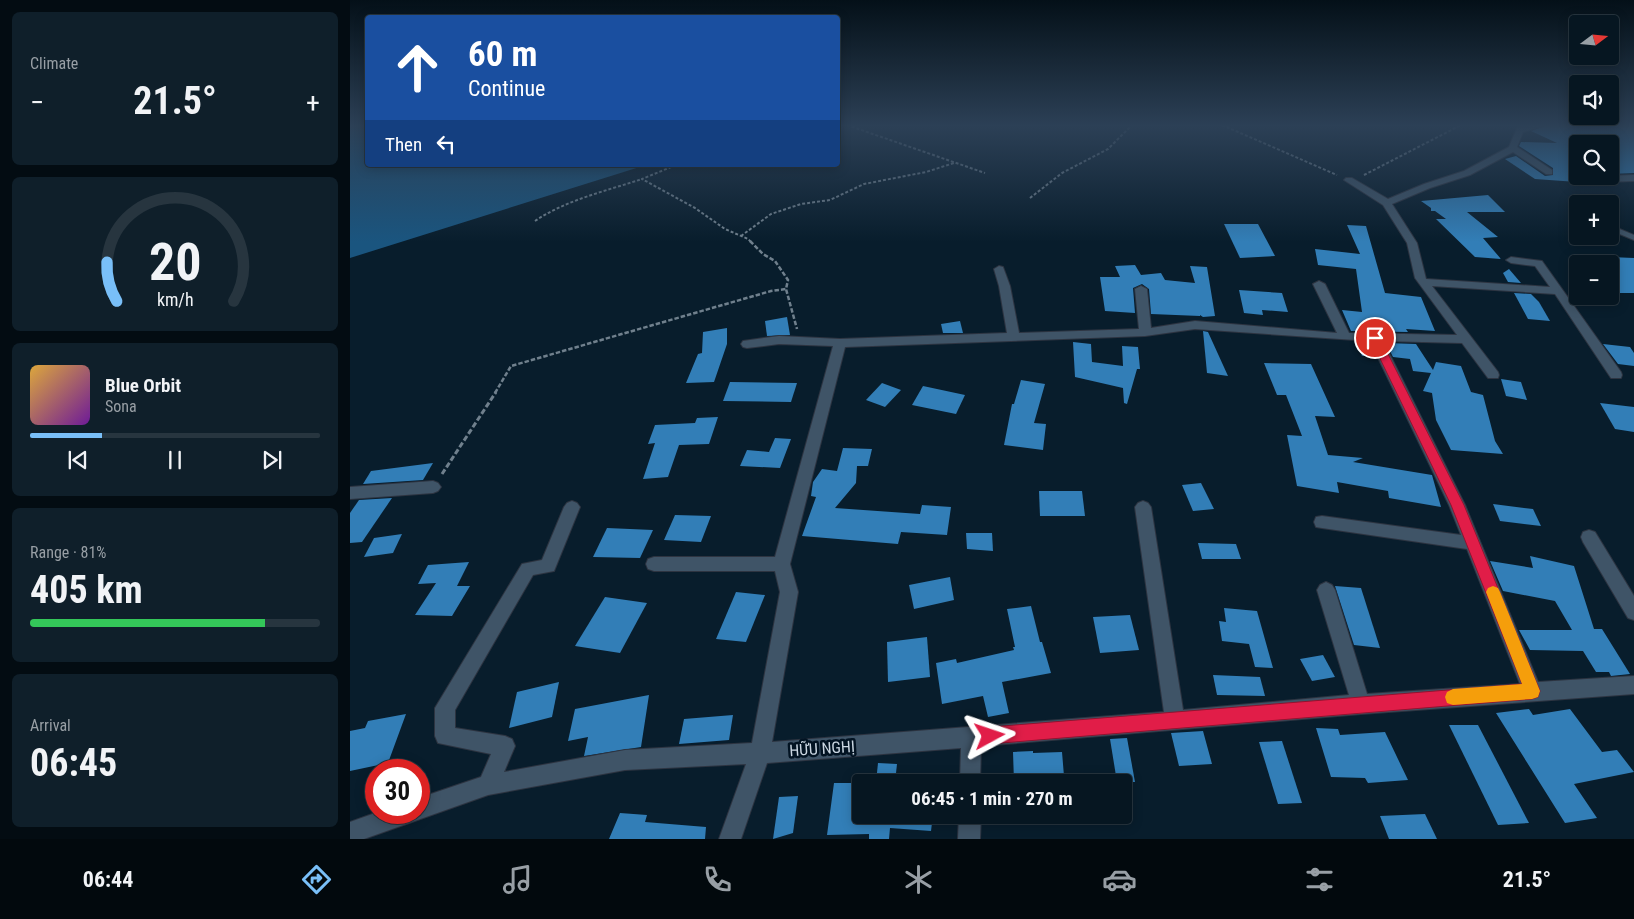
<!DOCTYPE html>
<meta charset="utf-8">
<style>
body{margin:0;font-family:"Roboto Condensed",sans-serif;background:#0f1f2a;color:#f1f3f6;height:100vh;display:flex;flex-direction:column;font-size:19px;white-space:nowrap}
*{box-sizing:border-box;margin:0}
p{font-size:16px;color:#989fa5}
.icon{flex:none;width:28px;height:28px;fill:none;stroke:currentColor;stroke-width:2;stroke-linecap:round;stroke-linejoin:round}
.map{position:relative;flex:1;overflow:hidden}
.side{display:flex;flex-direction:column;gap:12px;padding:12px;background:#030c12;width:350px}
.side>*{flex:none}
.top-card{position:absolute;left:15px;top:15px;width:475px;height:152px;border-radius:5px;box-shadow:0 2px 12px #0003,0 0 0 1px #27353f;background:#1a4fa0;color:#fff;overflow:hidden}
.needle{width:32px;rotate:74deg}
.buttons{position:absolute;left:1219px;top:15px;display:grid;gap:10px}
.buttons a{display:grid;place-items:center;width:50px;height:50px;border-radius:5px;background:#061621;box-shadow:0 2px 12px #0003,0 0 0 1px #27353f;font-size:25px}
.speed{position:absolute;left:15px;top:759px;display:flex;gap:10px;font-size:25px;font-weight:700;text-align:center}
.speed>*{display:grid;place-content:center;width:65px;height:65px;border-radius:50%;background:#061621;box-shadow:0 2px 12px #0003,0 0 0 1px #27353f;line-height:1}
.speed .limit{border:8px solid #d22;background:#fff;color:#111}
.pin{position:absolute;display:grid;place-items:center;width:42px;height:42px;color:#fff;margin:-21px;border:2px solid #fff;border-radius:50%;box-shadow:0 1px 5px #0007}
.me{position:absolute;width:55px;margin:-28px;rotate:85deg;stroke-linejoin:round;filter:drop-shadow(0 0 4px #0008)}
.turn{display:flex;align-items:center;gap:18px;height:105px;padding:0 20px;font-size:22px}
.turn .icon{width:65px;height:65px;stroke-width:2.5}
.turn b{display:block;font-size:35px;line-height:42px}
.then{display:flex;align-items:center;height:48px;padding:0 20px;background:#0003;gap:10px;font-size:19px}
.big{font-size:38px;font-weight:700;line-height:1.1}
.side .widget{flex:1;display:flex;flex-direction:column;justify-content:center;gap:8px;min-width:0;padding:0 18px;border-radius:8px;background:#0f1f2a}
.side .dial{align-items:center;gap:0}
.dial svg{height:130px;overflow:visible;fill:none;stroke:#27353f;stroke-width:7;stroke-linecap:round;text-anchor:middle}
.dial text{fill:#f1f3f6;stroke:none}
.song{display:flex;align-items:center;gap:15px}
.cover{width:60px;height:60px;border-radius:8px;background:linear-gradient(135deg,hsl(40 70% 55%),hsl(280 70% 35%))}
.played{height:5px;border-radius:2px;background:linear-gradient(90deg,#79bff8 25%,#27353f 25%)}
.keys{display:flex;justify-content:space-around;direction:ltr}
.heat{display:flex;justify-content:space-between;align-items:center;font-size:28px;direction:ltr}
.charge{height:8px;border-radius:4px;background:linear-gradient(90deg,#34c759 81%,#27353f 0)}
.trip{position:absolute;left:502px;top:774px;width:280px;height:50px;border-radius:5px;background:#061621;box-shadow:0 2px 12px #0003,0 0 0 1px #27353f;font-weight:700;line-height:50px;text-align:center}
.menu{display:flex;height:80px;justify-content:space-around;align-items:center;background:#02090d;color:#989fa5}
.menu .icon{width:35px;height:35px}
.menu .on{color:#79bff8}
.menu b{font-size:22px;color:#f1f3f6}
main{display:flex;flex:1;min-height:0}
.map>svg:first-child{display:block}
</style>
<main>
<section class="side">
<div class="widget"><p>Climate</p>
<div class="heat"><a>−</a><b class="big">21.5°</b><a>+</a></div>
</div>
<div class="widget dial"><svg viewBox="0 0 100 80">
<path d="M14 69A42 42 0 1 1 86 69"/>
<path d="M14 69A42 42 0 0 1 8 45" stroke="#79bff8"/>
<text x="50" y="56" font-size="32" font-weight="700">20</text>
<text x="50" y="72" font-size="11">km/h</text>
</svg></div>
<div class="widget">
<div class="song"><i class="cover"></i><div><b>Blue Orbit</b><p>Sona</p></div></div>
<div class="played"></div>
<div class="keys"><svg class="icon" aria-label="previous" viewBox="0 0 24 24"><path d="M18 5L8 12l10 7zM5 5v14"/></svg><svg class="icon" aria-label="pause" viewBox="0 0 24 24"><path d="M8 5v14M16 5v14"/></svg><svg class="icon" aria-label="next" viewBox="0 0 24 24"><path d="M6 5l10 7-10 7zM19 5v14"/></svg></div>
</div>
<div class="widget"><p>Range · 81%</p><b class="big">405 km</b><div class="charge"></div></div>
<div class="widget"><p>Arrival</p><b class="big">06:45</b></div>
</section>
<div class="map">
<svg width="1284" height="839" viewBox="0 0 1284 839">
<rect width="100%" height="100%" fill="#081d2c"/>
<path fill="#1a557f" d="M0,125H17L18,165H296L0,258Z"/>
<g fill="#327eb7">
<path d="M1198,125H1284V173L1260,174V144H1252L1249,141L1228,142V176H1221L1227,182L1185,179L1155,159L1166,156L1195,176L1203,175V168L1169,146L1171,142L1207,143L1181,131Z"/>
<path d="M1138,195L1155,212H1117L1148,237L1133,238L1151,259L1125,257L1086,219H1096L1085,211H1081V208L1071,201Z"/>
<path d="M874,224H908L925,256L890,258Z"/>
<path d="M997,225L1016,226L1035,293L1071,297L1085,331L1056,329L1058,332L1001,331L992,310L1012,312L1006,269L968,265L965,249L1010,254Z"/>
<path d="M1260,257L1284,258V293H1260Z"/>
<path d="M785,265L791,275L811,273L815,280L845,283L840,266L857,267L865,316L853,317L850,315V316L801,314L799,289L792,284L783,288L785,313L755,311L750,277H770L765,266Z"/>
<path d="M1159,269L1171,283L1158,282L1153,273Z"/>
<path d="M889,290L932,293L938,312L912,310L913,315L894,313Z"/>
<path d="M1164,293L1181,294L1189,302L1200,321L1178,319Z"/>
<path d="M437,317L440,335L417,336L415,321Z"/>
<path d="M610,321L613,333H593L591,324Z"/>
<path d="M377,328V344L364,382L336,383L348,354L352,353L353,332Z"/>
<path d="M853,331L858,332L878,376L857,373Z"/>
<path d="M723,342L741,344L742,362L773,366L772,346L788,347L790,369H787L777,404L774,403L773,388L725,377Z"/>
<path d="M1006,342L1019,343L1025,356H1012Z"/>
<path d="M1036,343L1066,344L1083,370L1086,362L1111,366L1121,392L1133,395L1145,441L1153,454L1101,450L1086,420L1082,393L1073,391L1081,373L1063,371L1060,359L1043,357Z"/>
<path d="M1253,344L1280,347L1284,353V366L1268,364Z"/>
<path d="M914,363L961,364L985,417L965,416L978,455L1013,458L1003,462L1082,475L1091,507L1039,498L1038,491L987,482L989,493L947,486L937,435L952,436L936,395H927Z"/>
<path d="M1151,379L1171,382L1177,400L1156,396Z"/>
<path d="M671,380L695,384L684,423L696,424L693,450L654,445L662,404H664Z"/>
<path d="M380,382L447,383L441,402L373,401Z"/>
<path d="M532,383L551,390L535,407L516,400Z"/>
<path d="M573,386L615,395L606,414L562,405Z"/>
<path d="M1250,403L1284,407V432L1265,429Z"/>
<path d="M368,417L359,444L329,445L318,477L293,479L305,443L298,444L305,425L345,423L347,418Z"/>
<path d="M425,438L441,439L430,468L390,466L397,450L419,452Z"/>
<path d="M493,448L522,449L518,466H507L506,483L485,508L570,514L572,505L601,507L597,535L551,532L548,544L452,536L466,497L461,496L463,482L472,469L487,471Z"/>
<path d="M83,463L73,480L13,484L21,471Z"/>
<path d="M851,483L864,509L843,511L832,485Z"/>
<path d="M689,491H732L735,516H690Z"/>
<path d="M42,498L12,542L0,543V513L9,500Z"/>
<path d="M1143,504L1183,509L1191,526L1150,521Z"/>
<path d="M325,515L361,516L351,542L314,540Z"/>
<path d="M257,528L303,530L290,558L243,557Z"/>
<path d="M616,533H642L643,551L617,549Z"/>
<path d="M52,534L43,553L14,557L24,538Z"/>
<path d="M848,543L886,544L891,559H852Z"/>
<path d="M1180,556L1224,566L1244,629H1252L1280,674L1261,676L1259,672H1246L1233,651L1180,650L1169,630H1222L1205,601L1153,591L1140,561L1183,568Z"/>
<path d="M119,562L107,586H120L102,616L65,615L86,583L68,584L78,565Z"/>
<path d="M600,577L604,600L564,609L559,585Z"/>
<path d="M985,586L1011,588L1030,648L1004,645Z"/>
<path d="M386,592L415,595L396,642L366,639Z"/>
<path d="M255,597L297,603L270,653L225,646Z"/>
<path d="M681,606L690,642H692L701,673L652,682L659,713L638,717L633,696L592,704L586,663L606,659L607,663L664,650L663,647H665L657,609Z"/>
<path d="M874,608L907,611L923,668L905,667L899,644L872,641L869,621L876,622Z"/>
<path d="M780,615L789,650L750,653L743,617Z"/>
<path d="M577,637L580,677L538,682L537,642Z"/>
<path d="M973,655L985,677L962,681L950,659Z"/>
<path d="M863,675L910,677L915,696L867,695Z"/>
<path d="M209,682L202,717L159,728L167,692Z"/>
<path d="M299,695L291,747L234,756L238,737L218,741L225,709Z"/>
<path d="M1179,709L1183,715L1220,709L1252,752L1267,750L1284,772L1224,784L1247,818L1215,823L1146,713Z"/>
<path d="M56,714L38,763L0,771V731L15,728L18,721Z"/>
<path d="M383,715L379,740L329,744L334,719Z"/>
<path d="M1099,725H1128L1179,823L1148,825Z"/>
<path d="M966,728L988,729L990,735L1035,732L1058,780L1018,783L1015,778L981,777Z"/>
<path d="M853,731L862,764L829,766L821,733Z"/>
<path d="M777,738L785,782H767L760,739Z"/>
<path d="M932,741L952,803L928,804L909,742Z"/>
<path d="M683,751V753L712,752L714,776L684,777L685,782H664L663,752Z"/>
<path d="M528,763L547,764L545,782H526Z"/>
<path d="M484,783H511V815H583L581,831L540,828L539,839H519V834L477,835Z"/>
<path d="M448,796L443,833L423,839L429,797Z"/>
<path d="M270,813L297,815L295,822L356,827L355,839H259Z"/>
<path d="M1075,814L1087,839H1039L1030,816Z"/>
</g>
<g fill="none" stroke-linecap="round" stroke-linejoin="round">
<defs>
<path id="service" d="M1260,225L1284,235V240L1260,230Z"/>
<g id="minor">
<path d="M1181,125H1196L1173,132L1167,147L1202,170V174H1196L1163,152L1120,175L1080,188L1042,204L1067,243L1076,279L1200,287L1185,266L1161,263L1156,260L1161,257L1192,261L1271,372L1272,375L1271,378H1261L1205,294L1082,286L1148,372L1149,375L1148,378H1138L1112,343L1033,341L1115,505L1188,682L1284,676V694L1011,714L631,746L630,782H610L611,748L417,763L391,839H369L396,764L275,770L138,795L14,839H0V822L28,812H69V798L131,777L141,754L88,743L85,736V708L172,564L192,560L214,507L217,503L222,501L227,503L230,507L204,571L183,575L105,710V728L155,736L162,739L165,746L154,772L275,750L402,743L430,592L425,571H304L298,569L296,564L298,559L304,557H425L483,346L429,344L397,348L393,347L391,344L393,341L429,336L490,339L657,333L649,286L644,269L649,266L653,267L660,286L669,333L789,329L785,289L791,286L797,289L801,328L845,321L987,333L963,284L969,281L975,284L999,333L1107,335L1065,278L1057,243L1033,205L994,180L996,178H1002L1038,199L1074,184L1114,171L1159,147L1167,128ZM845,329L1020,341L1099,505L1111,535L972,516L966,517L964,522L966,527L972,528L1117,549L1170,684L1017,694L985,590L982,585L976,582L970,585L967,590L999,695L833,710L801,507L798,503L793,501L788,503L785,507L814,712L422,742L448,592L440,564L495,347L795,336Z"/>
<path d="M1284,175V181L1253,182L1249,179L1253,176Z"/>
<path d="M83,481L88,483L91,487L88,491L83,493L0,499V487Z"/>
<path d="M1239,530L1245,532L1284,596V620L1278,618L1233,542L1231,537L1233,532Z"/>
<path d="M609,815H631L630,839H608Z"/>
</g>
</defs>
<use href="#service" stroke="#2d3441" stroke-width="2"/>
<use href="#minor" stroke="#2d3441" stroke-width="2"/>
<g stroke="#70808d" stroke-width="2" stroke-dasharray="3 2" stroke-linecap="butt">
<path d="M497,125L635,173"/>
<path d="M872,125L987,175"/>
<path d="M326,165L292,179L345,208L375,229L398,239L401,242"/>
<path d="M1014,175L1111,125"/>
<path d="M680,198L712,173L758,149L782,125"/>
<path d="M185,221C216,200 256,191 292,179"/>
<path d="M391,236L421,214L451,204L480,200L514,184L576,172L604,163"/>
</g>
<g stroke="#70808d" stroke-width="2.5" stroke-dasharray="4.5 2" stroke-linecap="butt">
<path d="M400,241L413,254L425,261L438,280L436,289L447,329"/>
<path d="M145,393L161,366L421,291L436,289"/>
</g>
<path stroke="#70808d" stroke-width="3" stroke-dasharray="5.5 2.5" stroke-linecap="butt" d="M92,474L146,392"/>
<use href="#service" fill="#3f5467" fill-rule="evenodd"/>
<use href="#minor" fill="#3f5467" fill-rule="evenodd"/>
</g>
<linearGradient id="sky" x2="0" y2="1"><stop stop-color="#041018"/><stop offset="0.52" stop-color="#2c4056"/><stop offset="1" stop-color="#2c4056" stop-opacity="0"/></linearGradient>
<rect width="1284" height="242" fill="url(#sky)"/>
<path fill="#e11d48" stroke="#92132f" d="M1025,335L1030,338L1114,505L1190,691L1188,697L1182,699L640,744L634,741L631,736L634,730L640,727L1172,684L1101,505L1020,338Z"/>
<path fill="#f59e0b" d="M1143,586L1148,588L1150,592L1190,691L1188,697L1182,699L1103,705L1097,703L1095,697L1097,692L1103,689L1172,684L1136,592L1138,588Z"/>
<g text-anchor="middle" stroke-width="5" stroke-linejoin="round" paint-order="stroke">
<g font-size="16" fill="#cbd7e2" stroke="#021322">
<text transform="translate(472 748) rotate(-4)" y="6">HỮU NGHỊ</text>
</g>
</g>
</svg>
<div class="buttons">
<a><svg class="needle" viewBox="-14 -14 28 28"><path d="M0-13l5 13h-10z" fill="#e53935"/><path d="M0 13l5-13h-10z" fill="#989fa5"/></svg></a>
<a><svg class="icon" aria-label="sound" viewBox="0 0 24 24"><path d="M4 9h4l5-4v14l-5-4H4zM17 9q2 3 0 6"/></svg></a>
<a><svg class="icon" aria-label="search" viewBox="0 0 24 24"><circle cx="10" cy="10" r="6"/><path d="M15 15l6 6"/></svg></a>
<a>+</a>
<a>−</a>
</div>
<div class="speed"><div class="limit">30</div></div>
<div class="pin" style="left:1025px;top:338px;background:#d93025"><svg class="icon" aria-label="arrive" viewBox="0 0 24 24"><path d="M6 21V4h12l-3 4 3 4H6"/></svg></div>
<svg class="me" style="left:640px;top:736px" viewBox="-20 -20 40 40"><path d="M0-17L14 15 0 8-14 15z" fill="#e11d48" stroke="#fff" stroke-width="4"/></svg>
<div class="trip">06:45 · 1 min · 270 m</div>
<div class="top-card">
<div class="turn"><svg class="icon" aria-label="ahead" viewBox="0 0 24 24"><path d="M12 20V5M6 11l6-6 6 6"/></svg><div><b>60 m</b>Continue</div></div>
<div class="then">Then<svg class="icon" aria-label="left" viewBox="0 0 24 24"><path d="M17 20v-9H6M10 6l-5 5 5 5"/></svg></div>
</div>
</div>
</main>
<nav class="menu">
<b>06:44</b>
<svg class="icon on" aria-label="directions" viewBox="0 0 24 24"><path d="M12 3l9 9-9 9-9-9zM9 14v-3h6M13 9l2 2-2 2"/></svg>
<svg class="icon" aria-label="music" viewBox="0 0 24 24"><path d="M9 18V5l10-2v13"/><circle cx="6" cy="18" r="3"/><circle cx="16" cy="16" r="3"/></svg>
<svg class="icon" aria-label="phone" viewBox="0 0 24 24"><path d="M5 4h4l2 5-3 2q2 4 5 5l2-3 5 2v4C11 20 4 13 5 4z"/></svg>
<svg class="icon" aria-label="climate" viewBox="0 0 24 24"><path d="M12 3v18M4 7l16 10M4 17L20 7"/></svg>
<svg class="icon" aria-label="car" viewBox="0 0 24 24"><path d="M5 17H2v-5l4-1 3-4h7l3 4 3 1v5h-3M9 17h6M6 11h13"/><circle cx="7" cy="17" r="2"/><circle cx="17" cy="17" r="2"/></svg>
<svg class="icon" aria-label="filters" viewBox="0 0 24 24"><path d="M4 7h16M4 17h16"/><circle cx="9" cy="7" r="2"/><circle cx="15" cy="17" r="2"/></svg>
<b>21.5°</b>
</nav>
